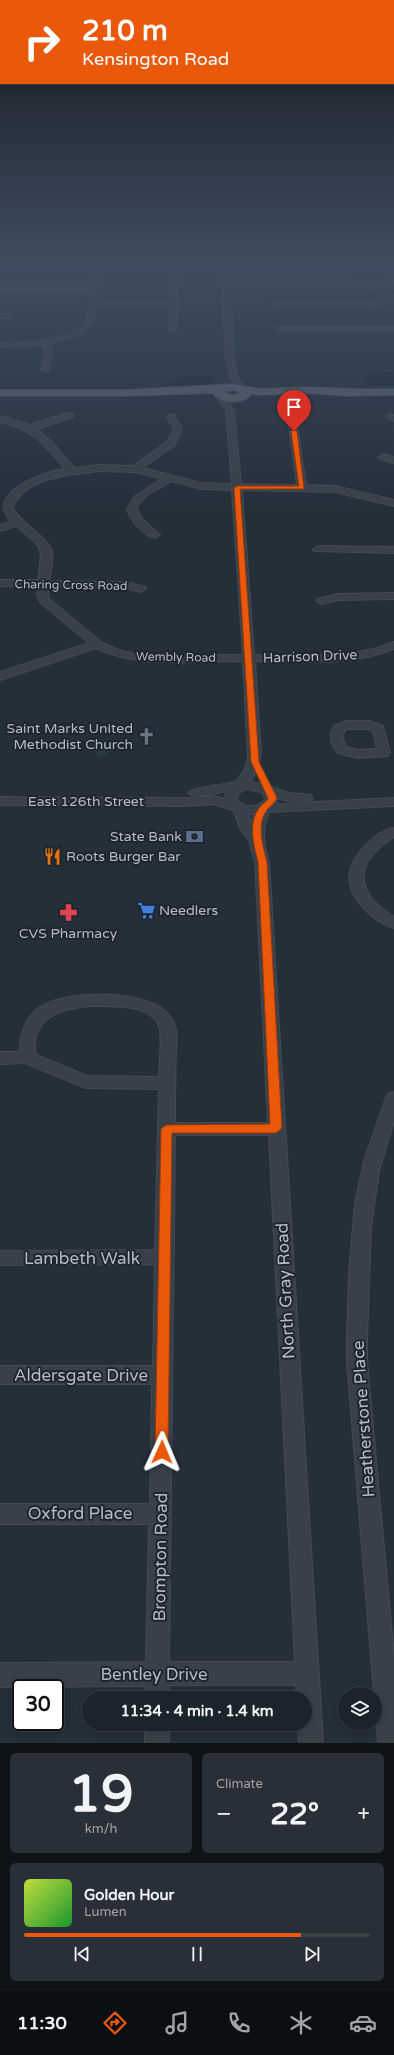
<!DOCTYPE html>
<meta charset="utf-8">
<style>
body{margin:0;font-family:"Varela Round",sans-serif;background:#282f38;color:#f1f3f6;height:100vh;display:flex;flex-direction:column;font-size:15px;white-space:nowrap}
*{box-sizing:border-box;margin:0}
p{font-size:13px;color:#a0a4a9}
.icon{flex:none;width:22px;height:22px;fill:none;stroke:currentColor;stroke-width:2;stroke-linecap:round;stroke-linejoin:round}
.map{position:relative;height:1743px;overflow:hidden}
.panel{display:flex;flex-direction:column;gap:10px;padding:10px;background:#0f1318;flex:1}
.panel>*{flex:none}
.banner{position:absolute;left:0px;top:0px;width:394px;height:84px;box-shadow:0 2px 10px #0003,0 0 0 1px #394048;background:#ea580c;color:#fff;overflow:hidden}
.buttons{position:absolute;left:338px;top:1687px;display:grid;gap:8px}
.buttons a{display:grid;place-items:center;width:44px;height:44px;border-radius:50%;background:#1b232c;box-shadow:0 2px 10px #0003,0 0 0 1px #394048;font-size:20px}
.speed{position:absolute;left:12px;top:1679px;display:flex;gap:8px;font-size:20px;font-weight:700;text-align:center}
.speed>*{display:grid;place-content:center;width:52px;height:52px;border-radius:50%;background:#1b232c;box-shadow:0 2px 10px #0003,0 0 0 1px #394048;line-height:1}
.speed .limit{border:2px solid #111;border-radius:6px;background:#fff;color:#111}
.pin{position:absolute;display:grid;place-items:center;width:34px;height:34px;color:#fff;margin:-41px -17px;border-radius:50% 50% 50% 0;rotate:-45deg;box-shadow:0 0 4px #0007}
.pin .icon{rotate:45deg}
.me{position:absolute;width:44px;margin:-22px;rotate:1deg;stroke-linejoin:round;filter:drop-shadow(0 0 3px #0008)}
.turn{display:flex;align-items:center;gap:14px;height:84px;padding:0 16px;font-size:18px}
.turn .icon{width:52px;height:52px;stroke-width:2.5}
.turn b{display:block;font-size:28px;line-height:34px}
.big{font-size:30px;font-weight:800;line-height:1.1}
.panel .card{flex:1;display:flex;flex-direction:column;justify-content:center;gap:6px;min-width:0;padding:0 14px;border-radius:6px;background:#282f38}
.panel .dial{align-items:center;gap:0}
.dial b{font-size:52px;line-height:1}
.song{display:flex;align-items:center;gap:12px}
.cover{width:48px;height:48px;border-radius:6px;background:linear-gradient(135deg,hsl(70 70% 55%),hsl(130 70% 35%))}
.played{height:4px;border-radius:2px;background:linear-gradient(90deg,#ea580c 80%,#394048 80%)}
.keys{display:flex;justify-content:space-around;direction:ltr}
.heat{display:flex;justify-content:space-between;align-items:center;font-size:22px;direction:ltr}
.panel .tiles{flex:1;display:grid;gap:10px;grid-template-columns:1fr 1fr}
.card:last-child{grid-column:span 2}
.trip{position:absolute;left:82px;top:1691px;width:230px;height:40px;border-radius:20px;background:#1b232c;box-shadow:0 2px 10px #0003,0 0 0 1px #394048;font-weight:800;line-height:40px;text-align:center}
.tab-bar{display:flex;height:64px;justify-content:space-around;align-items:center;background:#0b0e12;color:#a0a4a9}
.tab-bar .icon{width:28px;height:28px}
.tab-bar .on{color:#ea580c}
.tab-bar b{font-size:18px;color:#f1f3f6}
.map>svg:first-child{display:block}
</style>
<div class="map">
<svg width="394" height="1743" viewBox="0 0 394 1743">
<rect width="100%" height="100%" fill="#242f3a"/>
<path fill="#263a3b" d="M106,739L120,747L98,759L95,751L90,750L91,747Z"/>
<g fill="#192737">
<path d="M394,372V386H373L367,383L365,374Z"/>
<path d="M183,376H211L213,377L215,382L210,386L164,385L175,382Z"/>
</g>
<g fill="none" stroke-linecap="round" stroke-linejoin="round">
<defs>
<g id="minor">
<path d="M0,265H81L77,267L0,269Z"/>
<path d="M84,265H92L97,271L98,278L96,302H170V281L177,279L178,304L176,332L169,330L170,306H96C93,335 73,339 49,344L53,349L48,372L41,370L45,349L41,345L0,347V343C22,341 72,343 85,322C90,314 88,301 89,292H0V288H90L91,274Z"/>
<path d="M221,265H229V280H343L366,284L394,279V283L374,287L394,296V303L365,306H276L272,304L273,302H365L389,299L364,288L343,284H230L234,359L238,377L247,389L243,392L240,391L230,377L226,359Z"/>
<path d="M0,314H8L12,316L8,318H0Z"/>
<rect x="275" y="327" width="119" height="4"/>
<path d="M220,393L223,394L234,411L241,484L297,485L288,418L292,415L296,418L306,485L335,486L394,500V506L335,492L242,490L254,655H341L374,649L394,642V649C351,667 301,661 255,661L261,751L258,769L250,782L266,785L289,793L311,795L313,798C307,806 286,801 278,798L276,804L394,798V806L269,812C261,830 264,844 269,862L323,1743H299L298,1724H305V1698H297L296,1685H169V1698H145L146,1686L0,1687V1663L146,1662L149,1524H0V1504H150L152,1384H0V1366H153L155,1264L0,1265V1251L155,1250L159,1089L86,1088L25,1063L0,1064V1052H20C19,1037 25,1020 36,1010C60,990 127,991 154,1004C164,1008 172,1018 176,1028C178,1035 176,1045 176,1053C175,1076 175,1099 175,1123H268L255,862L249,840L241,830L233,810L213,804L186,806L0,805V797L186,798L214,796L224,799L227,791L195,797L188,793L195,789L236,782L245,769L248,757L243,661C196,661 139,669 96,648L0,680V672L89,643L40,602L37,595L38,587L0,586V580H38C43,545 44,549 16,526L0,531V525L10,522L3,508C4,504 5,499 8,496C18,482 48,471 65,469C44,444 33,429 0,422V416L30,425L67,413H73V417L37,429L51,441L74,468L98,465L133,466L168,441L174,429L167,417L168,415H174L182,429L175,445L142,468L201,483L232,484L226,411L216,396ZM98,471L135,472L162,479L135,496L127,509C130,520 143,535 155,538L160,535L142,519L137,509C142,494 160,488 172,481L201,489L232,490L243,655H141L118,650L101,642L49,599L48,587L126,588L141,592L146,589L145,587L126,582L49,581C50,572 54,560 52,552C49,537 21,525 13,508C22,478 71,474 98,471ZM244,789L253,790L263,793L265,800C257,808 245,809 237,799L238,794ZM248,814H255L251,822ZM92,1006C110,1006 156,1003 160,1030C162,1045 159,1062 159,1077L87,1076L36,1055C29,1017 62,1008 92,1006ZM175,1135H269L295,1662H169Z"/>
<path d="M390,414L394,415V421L386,417Z"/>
<path d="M383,454L394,457V463L380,459L378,457Z"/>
<path d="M318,546L394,547V553L314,551L313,549Z"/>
<path d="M394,593V599L338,600L321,604L316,601L317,599L338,594Z"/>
<path d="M346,721H370L383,726L390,753L388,756L357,758L338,753C331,745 328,736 334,726ZM348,729H368L373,731L377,749L357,750L346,747L343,740L344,731Z"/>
<path d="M393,828L394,837C354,862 353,892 394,917V928C374,922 350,900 349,878C349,865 358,853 367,844C374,837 384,830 393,828Z"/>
<path d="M394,1092V1121L379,1171L371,1227L367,1339V1362L394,1657V1743H378L347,1362V1339L349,1272L355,1204L364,1161L386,1098L388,1094Z"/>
<rect x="145" y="1724" width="24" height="19"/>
</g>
<path id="major" d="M234,384L260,389L306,387L361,389H394V395L347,396L306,393L260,395L251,394C245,405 219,404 213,393L125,396H0V390H125ZM234,390L240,393L232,395L224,392Z"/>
</defs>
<use href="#minor" stroke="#414a53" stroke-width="2"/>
<use href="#major" stroke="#414a53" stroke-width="2"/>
<use href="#minor" fill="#38414a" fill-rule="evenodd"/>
<use href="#major" fill="#56606a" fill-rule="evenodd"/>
</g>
<linearGradient id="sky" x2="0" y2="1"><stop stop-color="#141a20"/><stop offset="0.52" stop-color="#3f4d60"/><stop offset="1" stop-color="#3f4d60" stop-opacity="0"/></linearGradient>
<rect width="394" height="509" fill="url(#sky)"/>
<path fill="#ea580c" stroke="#983908" d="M294,430L297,431L304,489H240L259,762L277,798C274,804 271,805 267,810C256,824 263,846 267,862L282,1128L276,1133H172L168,1452L166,1456L162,1458L157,1456L155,1452L161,1129L166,1125L270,1124L258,862C254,845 247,823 260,807C263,803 266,803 268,798L251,762L234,488L237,486H299L291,431Z"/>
<defs>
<symbol id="church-bare" viewBox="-9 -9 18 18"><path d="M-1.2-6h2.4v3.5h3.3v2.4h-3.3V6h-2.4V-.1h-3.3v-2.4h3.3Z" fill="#6b7280" stroke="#1d262f" stroke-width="2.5" paint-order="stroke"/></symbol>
<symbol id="bank-bare" viewBox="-9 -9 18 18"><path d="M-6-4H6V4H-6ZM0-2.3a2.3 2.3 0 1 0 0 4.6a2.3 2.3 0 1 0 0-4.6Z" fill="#5c6f8a" stroke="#1d262f" stroke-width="2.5" paint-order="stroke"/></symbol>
<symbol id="restaurant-bare" viewBox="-9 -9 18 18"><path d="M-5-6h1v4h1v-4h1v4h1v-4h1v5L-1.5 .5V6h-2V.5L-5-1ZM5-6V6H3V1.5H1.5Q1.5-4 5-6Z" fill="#e8710a" stroke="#1d262f" stroke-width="2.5" paint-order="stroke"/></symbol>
<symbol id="supermarket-bare" viewBox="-9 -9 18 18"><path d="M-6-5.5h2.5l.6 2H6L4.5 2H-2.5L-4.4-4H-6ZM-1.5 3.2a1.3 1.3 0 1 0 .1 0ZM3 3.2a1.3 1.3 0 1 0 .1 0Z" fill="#3f7fe0" stroke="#1d262f" stroke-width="2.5" paint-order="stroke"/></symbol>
<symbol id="pharmacy-bare" viewBox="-9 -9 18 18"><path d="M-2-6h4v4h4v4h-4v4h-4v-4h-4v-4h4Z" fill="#e0444e" stroke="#1d262f" stroke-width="2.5" paint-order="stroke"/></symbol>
</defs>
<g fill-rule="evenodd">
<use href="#church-bare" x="134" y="724" width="25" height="25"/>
<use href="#bank-bare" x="182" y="824" width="25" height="25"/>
<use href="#restaurant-bare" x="40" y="844" width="25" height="25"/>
<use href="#supermarket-bare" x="134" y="898" width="25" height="25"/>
<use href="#pharmacy-bare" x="56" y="900" width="25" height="25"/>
</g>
<g text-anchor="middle" stroke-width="4" stroke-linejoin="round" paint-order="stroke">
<g font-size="12" fill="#b3bcc6" stroke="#1d262f">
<text transform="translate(71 585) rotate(1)" y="4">Charing Cross Road</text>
<text transform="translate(176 657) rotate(1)" y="4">Wembly Road</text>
</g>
<g font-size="14" fill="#b3bcc6" stroke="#1d262f">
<text transform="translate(310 656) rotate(-2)" y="5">Harrison Drive</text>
<text x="86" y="806">East 126th Street</text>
</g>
<g font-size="14" fill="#b3bcc6" stroke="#1d262f" text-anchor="end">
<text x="133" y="733">Saint Marks United<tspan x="133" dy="16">Methodist Church</tspan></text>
<text x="182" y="841">State Bank</text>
<text x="66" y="861" text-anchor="start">Roots Burger Bar</text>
<text x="159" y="915" text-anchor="start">Needlers</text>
<text x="68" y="938" text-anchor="middle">CVS Pharmacy</text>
</g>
<g font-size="17" fill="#b3bcc6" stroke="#1d262f">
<text x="82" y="1264">Lambeth Walk</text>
<text transform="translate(285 1291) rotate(-93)" y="6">North Gray Road</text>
<text x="81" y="1381">Aldersgate Drive</text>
<text transform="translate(363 1419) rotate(-94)" y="6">Heatherstone Place</text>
<text x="80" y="1519">Oxford Place</text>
<text transform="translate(160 1557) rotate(-89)" y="6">Brompton Road</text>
<text x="154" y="1680">Bentley Drive</text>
</g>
</g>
</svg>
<div class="buttons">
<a><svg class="icon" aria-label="layers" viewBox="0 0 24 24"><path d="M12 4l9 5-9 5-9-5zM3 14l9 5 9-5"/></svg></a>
</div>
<div class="speed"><div class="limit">30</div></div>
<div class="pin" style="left:294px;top:431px;background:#d93025"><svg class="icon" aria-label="arrive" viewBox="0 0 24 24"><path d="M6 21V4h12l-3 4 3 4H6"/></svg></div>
<svg class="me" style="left:162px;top:1452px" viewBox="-20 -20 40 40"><path d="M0-17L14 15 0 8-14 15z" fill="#ea580c" stroke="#fff" stroke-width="4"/></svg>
<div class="trip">11:34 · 4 min · 1.4 km</div>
<div class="banner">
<div class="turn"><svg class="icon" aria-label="right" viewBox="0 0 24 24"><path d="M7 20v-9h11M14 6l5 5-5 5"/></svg><div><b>210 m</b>Kensington Road</div></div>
</div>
</div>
<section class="panel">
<div class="tiles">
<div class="card dial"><b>19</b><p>km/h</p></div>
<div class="card"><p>Climate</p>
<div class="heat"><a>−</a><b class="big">22°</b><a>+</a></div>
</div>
<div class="card">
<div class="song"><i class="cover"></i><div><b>Golden Hour</b><p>Lumen</p></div></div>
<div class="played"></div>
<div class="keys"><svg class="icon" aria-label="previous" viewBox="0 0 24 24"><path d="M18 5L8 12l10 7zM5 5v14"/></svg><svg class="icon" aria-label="pause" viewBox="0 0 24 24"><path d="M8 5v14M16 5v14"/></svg><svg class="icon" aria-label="next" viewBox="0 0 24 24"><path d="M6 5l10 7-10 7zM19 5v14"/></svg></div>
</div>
</div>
</section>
<nav class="tab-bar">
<b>11:30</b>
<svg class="icon on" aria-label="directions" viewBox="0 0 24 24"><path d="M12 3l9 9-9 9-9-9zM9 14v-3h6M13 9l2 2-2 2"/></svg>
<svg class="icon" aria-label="music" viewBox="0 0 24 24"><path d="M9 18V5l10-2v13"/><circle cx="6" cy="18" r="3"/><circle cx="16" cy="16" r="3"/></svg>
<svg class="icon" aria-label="phone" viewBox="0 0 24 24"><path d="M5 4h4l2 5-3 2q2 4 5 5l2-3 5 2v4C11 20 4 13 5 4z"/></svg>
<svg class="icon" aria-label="climate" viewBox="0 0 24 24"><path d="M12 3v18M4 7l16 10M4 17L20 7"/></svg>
<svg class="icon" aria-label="car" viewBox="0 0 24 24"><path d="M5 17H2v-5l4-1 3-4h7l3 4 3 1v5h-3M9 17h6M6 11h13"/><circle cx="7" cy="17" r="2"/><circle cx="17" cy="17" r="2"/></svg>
</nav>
